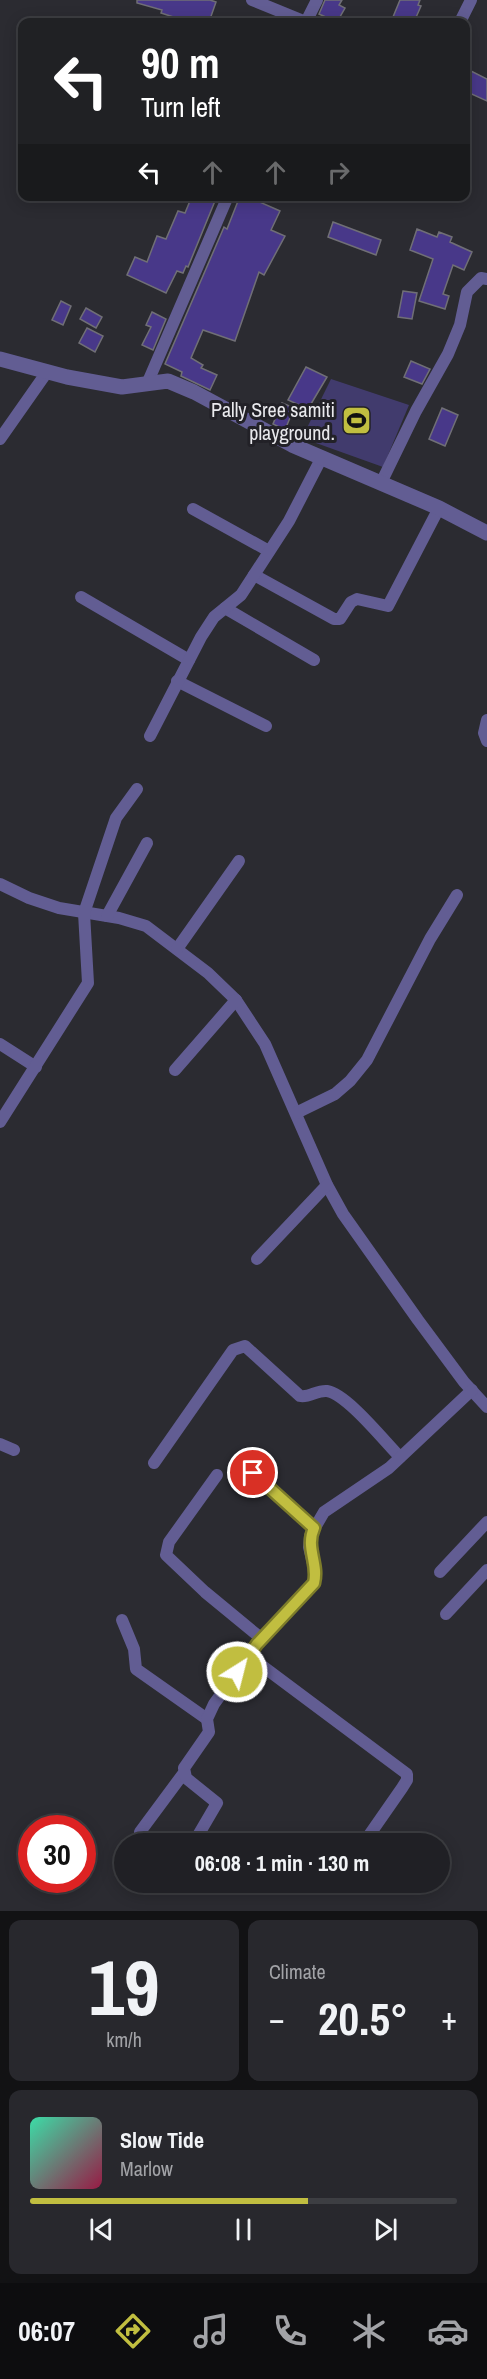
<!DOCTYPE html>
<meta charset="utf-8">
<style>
body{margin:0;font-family:"Archivo Narrow",sans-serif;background:#28282d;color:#f1f3f6;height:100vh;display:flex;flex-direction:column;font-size:22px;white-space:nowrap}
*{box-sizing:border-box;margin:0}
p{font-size:20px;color:#a2a3a7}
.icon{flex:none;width:33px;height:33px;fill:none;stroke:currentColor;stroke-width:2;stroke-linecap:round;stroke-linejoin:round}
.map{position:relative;height:1911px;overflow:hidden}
.panel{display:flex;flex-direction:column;gap:9px;padding:9px;background:#121214;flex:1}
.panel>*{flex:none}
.guide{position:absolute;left:18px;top:18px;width:452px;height:183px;border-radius:12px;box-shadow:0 3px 15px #0003,0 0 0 2px #3d3e42;background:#202124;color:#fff;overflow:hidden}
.speed{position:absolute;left:18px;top:1815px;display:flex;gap:12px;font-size:30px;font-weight:700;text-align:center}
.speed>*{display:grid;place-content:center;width:78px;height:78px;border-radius:50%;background:#202025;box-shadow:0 3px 15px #0003,0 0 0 2px #3d3e42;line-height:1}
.speed .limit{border:9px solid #d22;background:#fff;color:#111}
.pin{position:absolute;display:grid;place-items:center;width:51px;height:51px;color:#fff;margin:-26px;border:3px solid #fff;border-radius:50%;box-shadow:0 2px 6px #0007}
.me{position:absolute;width:66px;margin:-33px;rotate:36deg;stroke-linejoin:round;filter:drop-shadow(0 0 4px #0008)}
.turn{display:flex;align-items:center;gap:21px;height:126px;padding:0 24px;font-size:27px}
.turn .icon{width:78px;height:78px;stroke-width:2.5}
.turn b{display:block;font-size:42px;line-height:51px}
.lanes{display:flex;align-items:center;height:57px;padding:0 24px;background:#0003;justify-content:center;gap:30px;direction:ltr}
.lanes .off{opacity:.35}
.big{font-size:45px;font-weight:700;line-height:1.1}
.panel .tile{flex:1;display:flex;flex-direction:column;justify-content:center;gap:9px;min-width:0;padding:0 21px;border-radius:12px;background:#28282d}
.panel .dial{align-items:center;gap:0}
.dial b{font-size:78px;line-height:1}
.song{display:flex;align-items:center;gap:18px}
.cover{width:72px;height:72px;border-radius:9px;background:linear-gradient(135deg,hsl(160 70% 55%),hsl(340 70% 35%))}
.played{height:6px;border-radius:3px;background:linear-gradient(90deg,#c1be40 65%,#3d3e42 65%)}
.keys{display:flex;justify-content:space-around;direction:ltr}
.heat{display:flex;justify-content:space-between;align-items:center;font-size:33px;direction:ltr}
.panel .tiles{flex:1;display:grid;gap:9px;grid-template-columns:1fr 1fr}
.tile:last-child{grid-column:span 2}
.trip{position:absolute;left:114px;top:1833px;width:336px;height:60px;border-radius:30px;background:#202025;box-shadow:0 3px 15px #0003,0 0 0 2px #3d3e42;font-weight:700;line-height:60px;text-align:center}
.tabs{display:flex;height:96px;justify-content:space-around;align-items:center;background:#0d0d0f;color:#a2a3a7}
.tabs .icon{width:42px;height:42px}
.tabs .on{color:#c1be40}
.tabs b{font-size:27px;color:#f1f3f6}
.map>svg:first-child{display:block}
</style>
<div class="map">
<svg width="487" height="1911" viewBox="0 0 487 1911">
<rect width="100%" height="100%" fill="#2b2b31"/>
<path fill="#413b6d" d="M331,379L409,405L383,467L302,438Z"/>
<g fill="#483889" stroke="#706f76" stroke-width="1.5">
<path d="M137,0H210L216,2L209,22H189L161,13L162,10L137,3Z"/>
<path d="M325,0H342L339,5L345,8L337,22L319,14Z"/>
<path d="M400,0H420L418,5L421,6L414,22L393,17Z"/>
<path d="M465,68L487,79V101L465,91Z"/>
<path d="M192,196H217L188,267L186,266L183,273L177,271L166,293L127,275L135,257L147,262L157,236L166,239L178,211L185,213Z"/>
<path d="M240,196H246L280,211L271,230L285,236L264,275L259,272L235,341L203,330L191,358L203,365L201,368L217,375L210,390L181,376L182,372L165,364L224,227L227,229Z"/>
<path d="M333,222L381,240L376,255L328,237Z"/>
<path d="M417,229L437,237L439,232L452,237L450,242L472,252L464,270L453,265L443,294L449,296L445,309L419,301L433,259L410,250Z"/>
<path d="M403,291L417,293L412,319L398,317Z"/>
<path d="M61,301L71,306L63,325L52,320Z"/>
<path d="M86,308L102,317L96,328L80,319Z"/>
<path d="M152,312L166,319L153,350L142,345L151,327L146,325Z"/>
<path d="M87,328L103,336L95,352L79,343Z"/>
<path d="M411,361L430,369L422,384L404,377Z"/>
<path d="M306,367L327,377L308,409L288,400Z"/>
<path d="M282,403L294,408L285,430L273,424Z"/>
<path d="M442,408L458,415L445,446L429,439Z"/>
</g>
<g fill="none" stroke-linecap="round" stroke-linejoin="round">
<g stroke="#625d93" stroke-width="12">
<path d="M252,0L306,22"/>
<path d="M306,22L317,0"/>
<path d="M460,22L471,0"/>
<path d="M147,384L228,196"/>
<path d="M0,439L47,372"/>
<path d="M381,483L416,411L448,354L460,325L467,292L481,278L487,279"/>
<path d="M193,509L269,551"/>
<path d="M254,575L334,619H340L351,602L357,599L388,606L439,508"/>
<path d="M81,597L189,660"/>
<path d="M225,608L314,660"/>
<path d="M177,681L266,726"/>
<path d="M487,720L484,733L487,741"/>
<path d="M150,736L201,637L214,617L241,595L289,521L322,457"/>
<path d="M0,884L29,898L59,908L119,918L146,926L208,973L236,1000L265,1044L327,1185L343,1214L418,1320L464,1382L487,1407"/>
<path d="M107,916L147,843"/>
<path d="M177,949L239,861"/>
<path d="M0,1044L36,1067"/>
<path d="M175,1070L236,1000"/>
<path d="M296,1113L335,1094L350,1081L367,1060L430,939L457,895"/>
<path d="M0,1122L88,983L84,913L116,818L137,789"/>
<path d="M257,1259L327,1185"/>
<path d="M0,1444L14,1450"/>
<path d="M154,1463L233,1350L245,1346L300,1396C309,1398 317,1390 327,1391C347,1394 385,1442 400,1457"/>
<path d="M253,1473L314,1528"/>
<path d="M217,1475L169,1542L166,1555L205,1592L262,1639"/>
<path d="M440,1572L487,1522"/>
<path d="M446,1614L487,1570"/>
<path d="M122,1620L134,1649L136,1669L207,1719"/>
<path d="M249,1656L407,1774V1780L402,1788L363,1844"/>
<path d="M140,1832L183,1774"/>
<path d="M193,1844L217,1803L186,1778L184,1768L209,1732L207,1719L214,1704L257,1644L314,1583L316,1576L309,1547L310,1536L324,1512L389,1468L472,1390"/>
<path d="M167,1887L170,1882"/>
</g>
<path stroke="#625d93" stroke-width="15" d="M0,359L67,377L122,387L168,381L194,392L292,445L439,508L487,533"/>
</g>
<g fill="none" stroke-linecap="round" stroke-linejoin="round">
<defs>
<path id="route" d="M237,1672L257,1644L314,1583C319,1563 305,1548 314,1528L253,1473"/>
</defs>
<use href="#route" stroke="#7d7c2a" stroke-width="15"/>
<use href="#route" stroke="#c1be40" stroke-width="10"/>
</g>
<defs>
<symbol id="stadium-square" viewBox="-11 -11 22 22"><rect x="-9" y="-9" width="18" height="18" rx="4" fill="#c1be40" stroke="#222127"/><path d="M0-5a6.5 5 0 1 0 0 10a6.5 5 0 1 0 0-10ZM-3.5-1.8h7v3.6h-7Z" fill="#111"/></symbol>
</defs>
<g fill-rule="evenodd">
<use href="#stadium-square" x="340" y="404" width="33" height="33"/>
</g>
<g text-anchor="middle" stroke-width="6" stroke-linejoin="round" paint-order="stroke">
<g font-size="20" fill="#e9e9ed" stroke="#222127" text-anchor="end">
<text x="335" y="417">Pally Sree samiti<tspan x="335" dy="23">playground.</tspan></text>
</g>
</g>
</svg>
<div class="speed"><div class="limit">30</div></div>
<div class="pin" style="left:253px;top:1473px;background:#d93025"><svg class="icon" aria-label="arrive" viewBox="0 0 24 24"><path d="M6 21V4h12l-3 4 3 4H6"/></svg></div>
<svg class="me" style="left:237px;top:1672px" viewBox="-20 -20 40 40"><circle r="17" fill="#c1be40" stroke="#fff" stroke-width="3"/><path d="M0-11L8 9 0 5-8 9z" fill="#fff"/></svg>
<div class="trip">06:08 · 1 min · 130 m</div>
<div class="guide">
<div class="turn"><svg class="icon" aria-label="left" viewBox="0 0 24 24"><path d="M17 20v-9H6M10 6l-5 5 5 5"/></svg><div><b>90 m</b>Turn left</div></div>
<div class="lanes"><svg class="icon" aria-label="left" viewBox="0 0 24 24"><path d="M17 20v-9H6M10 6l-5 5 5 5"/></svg><svg class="icon off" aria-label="ahead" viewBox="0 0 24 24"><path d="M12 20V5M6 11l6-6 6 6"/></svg><svg class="icon off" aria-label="ahead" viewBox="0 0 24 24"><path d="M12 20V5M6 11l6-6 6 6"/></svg><svg class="icon off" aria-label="right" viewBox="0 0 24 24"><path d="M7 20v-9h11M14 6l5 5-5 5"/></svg></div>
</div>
</div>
<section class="panel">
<div class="tiles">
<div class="tile dial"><b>19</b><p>km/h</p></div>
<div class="tile"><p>Climate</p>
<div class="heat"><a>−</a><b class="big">20.5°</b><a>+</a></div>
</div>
<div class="tile">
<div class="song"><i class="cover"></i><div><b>Slow Tide</b><p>Marlow</p></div></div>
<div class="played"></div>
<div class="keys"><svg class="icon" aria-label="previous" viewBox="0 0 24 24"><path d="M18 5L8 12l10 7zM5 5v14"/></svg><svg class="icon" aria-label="pause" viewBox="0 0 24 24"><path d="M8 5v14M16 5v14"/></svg><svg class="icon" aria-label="next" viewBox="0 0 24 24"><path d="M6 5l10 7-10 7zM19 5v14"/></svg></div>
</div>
</div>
</section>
<nav class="tabs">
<b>06:07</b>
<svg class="icon on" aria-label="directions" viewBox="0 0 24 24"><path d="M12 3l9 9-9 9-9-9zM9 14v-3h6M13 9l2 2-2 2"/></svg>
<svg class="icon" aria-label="music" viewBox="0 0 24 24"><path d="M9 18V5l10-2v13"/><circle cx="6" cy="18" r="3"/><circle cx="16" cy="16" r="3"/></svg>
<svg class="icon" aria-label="phone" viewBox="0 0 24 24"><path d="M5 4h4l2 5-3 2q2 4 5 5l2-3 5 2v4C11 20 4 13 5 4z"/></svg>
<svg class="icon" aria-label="climate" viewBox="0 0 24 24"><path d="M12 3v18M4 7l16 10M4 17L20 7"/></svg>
<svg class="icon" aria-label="car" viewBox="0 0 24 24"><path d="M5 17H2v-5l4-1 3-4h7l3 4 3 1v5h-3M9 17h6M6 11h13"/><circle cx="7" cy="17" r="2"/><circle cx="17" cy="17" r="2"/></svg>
</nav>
